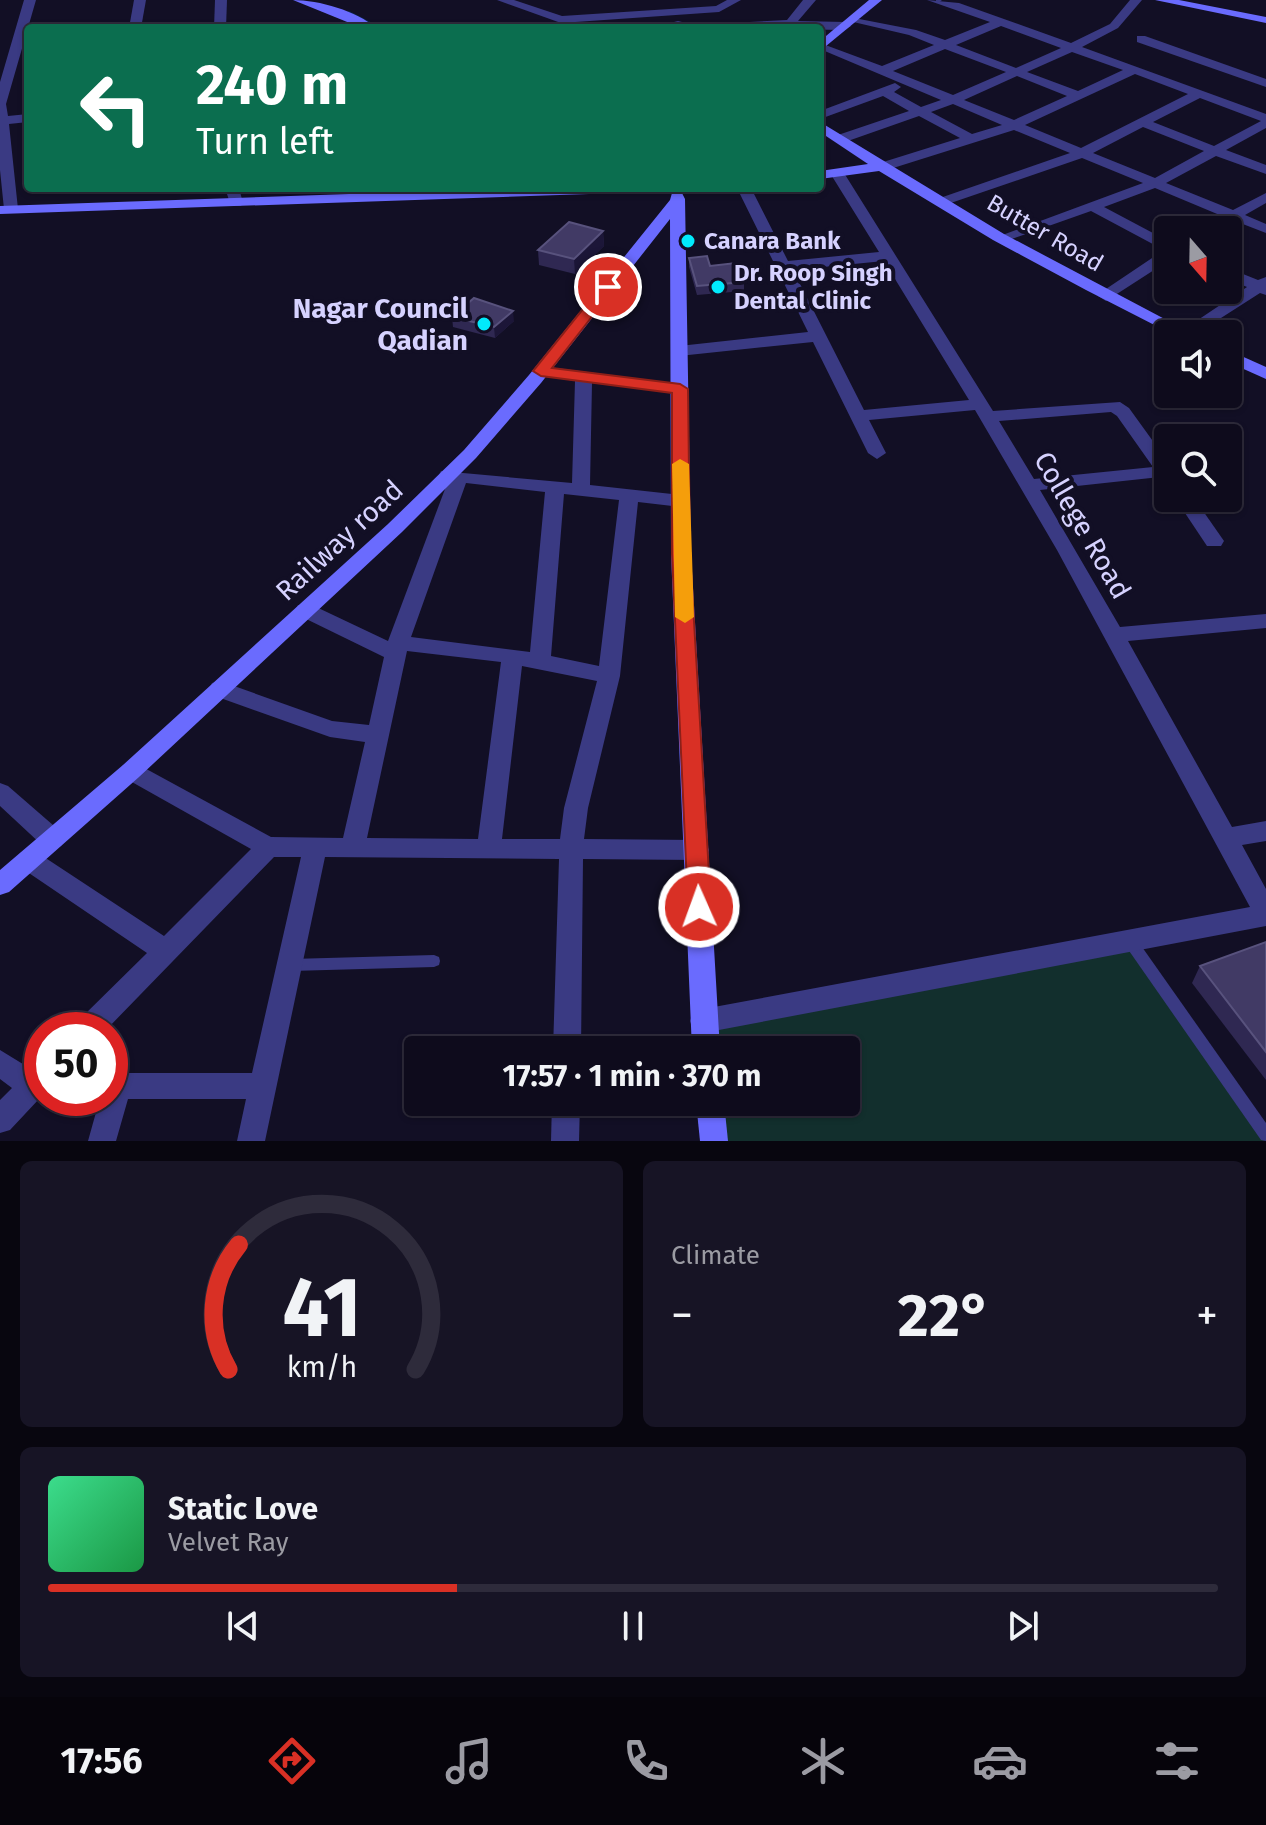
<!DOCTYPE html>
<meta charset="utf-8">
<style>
body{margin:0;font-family:"Fira Sans",sans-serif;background:#171425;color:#f1f3f6;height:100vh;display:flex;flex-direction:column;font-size:30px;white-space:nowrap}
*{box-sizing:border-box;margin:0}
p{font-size:26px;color:#9b9ba3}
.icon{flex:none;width:44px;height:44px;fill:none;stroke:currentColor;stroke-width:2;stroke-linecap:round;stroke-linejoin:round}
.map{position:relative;height:1141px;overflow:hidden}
.drawer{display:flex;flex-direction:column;gap:20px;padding:20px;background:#08060f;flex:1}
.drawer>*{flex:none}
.guide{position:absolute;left:24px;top:24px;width:800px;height:168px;border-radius:8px;box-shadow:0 2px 6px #0004,0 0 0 2px #2e2b3b;background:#0b6e4f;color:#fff;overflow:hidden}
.needle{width:52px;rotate:160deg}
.buttons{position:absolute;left:1154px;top:216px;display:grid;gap:16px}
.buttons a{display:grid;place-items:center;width:88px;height:88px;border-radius:8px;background:#0e0b1c;box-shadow:0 2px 6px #0004,0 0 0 2px #2e2b3b;font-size:40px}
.speed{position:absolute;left:24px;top:1012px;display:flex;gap:16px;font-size:40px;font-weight:700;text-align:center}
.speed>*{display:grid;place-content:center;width:104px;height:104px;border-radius:50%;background:#0e0b1c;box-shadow:0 2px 6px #0004,0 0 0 2px #2e2b3b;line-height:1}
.speed .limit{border:12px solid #d22;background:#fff;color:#111}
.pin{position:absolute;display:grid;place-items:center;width:68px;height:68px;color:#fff;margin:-34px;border:4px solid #fff;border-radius:50%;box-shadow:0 2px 8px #0007}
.me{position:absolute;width:88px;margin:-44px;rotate:358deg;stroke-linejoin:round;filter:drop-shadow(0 0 6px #0008)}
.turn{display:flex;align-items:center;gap:28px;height:168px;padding:0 40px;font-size:36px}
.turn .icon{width:104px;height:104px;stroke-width:2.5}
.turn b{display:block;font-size:56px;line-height:68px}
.big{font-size:60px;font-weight:700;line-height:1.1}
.drawer .card{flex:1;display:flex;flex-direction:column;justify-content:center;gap:12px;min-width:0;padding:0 28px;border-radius:12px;background:#171425}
.drawer .dial{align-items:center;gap:0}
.dial svg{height:208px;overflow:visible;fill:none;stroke:#2e2b3b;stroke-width:7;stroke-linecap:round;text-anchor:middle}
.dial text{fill:#f1f3f6;stroke:none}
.song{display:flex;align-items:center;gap:24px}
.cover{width:96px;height:96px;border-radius:12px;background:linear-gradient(135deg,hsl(150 70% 55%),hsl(140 70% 35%))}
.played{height:8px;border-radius:4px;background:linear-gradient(90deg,#d93025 35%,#2e2b3b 35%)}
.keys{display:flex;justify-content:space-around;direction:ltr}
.heat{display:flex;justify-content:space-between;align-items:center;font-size:44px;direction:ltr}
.drawer .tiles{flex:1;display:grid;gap:20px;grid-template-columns:1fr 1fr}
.card:last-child{grid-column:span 2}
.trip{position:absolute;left:404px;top:1036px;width:456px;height:80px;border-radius:8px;background:#0e0b1c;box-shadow:0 2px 6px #0004,0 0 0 2px #2e2b3b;font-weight:700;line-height:80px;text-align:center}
.dock{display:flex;height:128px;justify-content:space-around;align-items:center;background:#06040b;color:#9b9ba3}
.dock .icon{width:56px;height:56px}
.dock .on{color:#d93025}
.dock b{font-size:36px;color:#f1f3f6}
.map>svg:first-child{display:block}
</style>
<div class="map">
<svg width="1266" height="1141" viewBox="0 0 1266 1141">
<rect width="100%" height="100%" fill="#120f25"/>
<path fill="#122f2d" d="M1130,941L1266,1141H714L710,1102H846V1050H706L703,1021Z"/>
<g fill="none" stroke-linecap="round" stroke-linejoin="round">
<path stroke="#0a2042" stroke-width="4" d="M349,13L378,28"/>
<g fill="#3a3a83" fill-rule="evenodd">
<path d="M936,0H942L938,3L936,2Z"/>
<path d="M1130,935L1135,937L1266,1123V1141L1261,1140L1125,945L1124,941L1125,937Z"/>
<path d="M434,955L439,957L440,961L439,965L434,967L291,971L286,969L284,965L286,961L291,959Z"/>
</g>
<g fill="#3a3a83" fill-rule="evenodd">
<path d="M24,0H36L6,104L8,116L28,114V122L9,124L18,209L11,213L4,209L0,170V82Z"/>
<path d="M134,0H146L141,28H129Z"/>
<path d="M215,0H227L226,28H214Z"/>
<path d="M497,0H514L562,16L716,6L727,0H741L719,12L561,23Z"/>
<path d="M803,0H816L798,21L845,22L851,26L845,30L706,28L712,24L787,20Z"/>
<path d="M927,0L959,3L1071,43L1110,24L1130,0H1142L1118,28L1082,47L1266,114V128L1226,150L1266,165V174L1216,156L1166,183L1233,210L1266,193V203L1245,215L1266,224V233L1235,221L1220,230H1202L1222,216L1155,188L1104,207L1168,241V261L1106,301L1098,296L1100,293L1164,250L1091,211L1009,240L1004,241L997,237L1143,183L1082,158L942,206L937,205V199L1070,153L1014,130L890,169H880V163L960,138L919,116L845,142H835V136L909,111L883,96L820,119V111L895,83L901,87L894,92L921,107L941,100L820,49V43L882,66L934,45L909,35L849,21V17L916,30L945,40L990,22ZM1001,26L1061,48L1016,68L956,45ZM945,49L1006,72L953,95L893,71ZM1072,52L1123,70L1078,91L1027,72ZM1135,74L1188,94L1081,148L1025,125ZM1017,76L1067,96L1014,120L964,100ZM1200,98L1261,121L1214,146L1153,122ZM953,104L1002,125L972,134L931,112ZM1143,127L1204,151L1155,178L1093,153Z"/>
<path d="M678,21L682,22V26L650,28Z"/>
<path d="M1137,36H1145L1266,79V87L1137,42Z"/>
<path d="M837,169L844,173L993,411L1120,402L1129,408L1168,462V481L1160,477L1040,490L1120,627L1266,614V628L1128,641L1232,827L1266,821V841L1242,845L1266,889V926L703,1033L693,1030L690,1021L693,1012L703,1009L1250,907L1057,550L975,410L869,420L886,453L877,459L868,453L813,342L679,356L671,351L679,346L808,332L737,188H751L788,261L879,252L830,173ZM884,261L969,400L864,410L793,270ZM1111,412L1117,416L1153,467L1034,479L999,421Z"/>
<path d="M225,188H239L243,203L241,206H231Z"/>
<path d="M1228,268L1258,280L1266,277V295L1260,293L1196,334H1177L1247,287L1228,279Z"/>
<path d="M541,366L680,384L689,389L680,394L592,383L590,485L681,495L690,501L681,507L638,502L620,676L588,808L584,839L697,840L706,843L709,850L706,857L697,860L583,859L581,1050H553L559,859L325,857L265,1141H237L246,1099H128L116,1141H88L100,1098H110V1073H252L301,857H274L106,1030H74L78,1021L147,953L20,867L17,860L20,853L29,850L38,853L164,936L251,849L123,777L119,771L123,765L131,762L139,765L271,837L343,838L365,742L330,737L212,695L209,689L212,683L220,681L332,721L369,725L384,657L298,615L295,610L298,605H312L388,641L448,481L439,475L441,471L572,483L575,381L535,375L533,371ZM466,483L545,492L530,652L411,637ZM564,494L619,500L599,666L551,656ZM407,651L501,662L478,839L367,838ZM522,666L597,681L564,808L560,839H502Z"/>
<path d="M1175,498H1194L1224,541L1221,546H1207Z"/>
<path d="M0,783L8,786L61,832L64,839L61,846L52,849L43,846L0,806Z"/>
<path d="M0,1050L31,1069L42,1064V1098H45L39,1099L10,1130L0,1133V1100L12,1088L0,1079Z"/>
<path d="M552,1102H580L579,1141H551Z"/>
</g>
<g fill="#6a6bfe" fill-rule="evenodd">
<path d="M293,0C319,0 357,11 376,28H362Z"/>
<path d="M869,0H882L820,51V41Z"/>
<path d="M1155,0H1179L1266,17V23Z"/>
<path d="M820,122L1004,234L1193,334H1172L1086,290L993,240L879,171L820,179V171L868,164L820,132Z"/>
<path d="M522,188H655L648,192L0,214V206Z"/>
<path d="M677,192L682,193L685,199L691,554L720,1050H692L671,554L670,219L541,383L476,458L402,532L139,777L9,892L0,895V870L123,765L388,524L464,450L529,375L670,200L672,193Z"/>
<path d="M1228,350L1266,367V379L1228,362Z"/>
<path d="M696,1102H724L728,1141H700Z"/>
</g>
</g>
<g fill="#2f2852">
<path d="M603,231L604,246L575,274L539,265L538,250Z"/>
<path d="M689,258L710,266L744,282V291L697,295L689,267Z"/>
<path d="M452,317L514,321L495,338L453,327Z"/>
<path d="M1266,942V1080L1192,983L1200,966Z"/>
</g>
<g fill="#1c1638">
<path d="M603,231L604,246L575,274L574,259Z"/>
<path d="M513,311L514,321L495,338L494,327Z"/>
</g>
<g fill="#413a65" stroke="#58527d" stroke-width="2">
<path d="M569,222L603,231L574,259L538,250Z"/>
<path d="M707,256L710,266L736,263L744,282L697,286L689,258Z"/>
<path d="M474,298L513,311L494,327L452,317Z"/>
<path d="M1266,942V1052L1200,966Z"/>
</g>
<path fill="#d93025" stroke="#8d1f18" stroke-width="2" d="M608,283L615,287L552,368L680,384L688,389L690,554L711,907L707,914L699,916L691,914L688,907L672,554V393L541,376L533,371L603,284Z"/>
<path fill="#f59e0b" d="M680,459L689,464L694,617L685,623L675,617L672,464Z"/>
<g fill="#01eafc" stroke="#120f25" stroke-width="3">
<circle cx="688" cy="241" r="8"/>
<circle cx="718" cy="287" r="8"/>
<circle cx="484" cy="324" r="8"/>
</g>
<g text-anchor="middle" stroke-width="8" stroke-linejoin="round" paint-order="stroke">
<g font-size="24" fill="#d6d2ff" stroke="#120f25">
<text transform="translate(1045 233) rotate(30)" y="8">Butter Road</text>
</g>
<g font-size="24" font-weight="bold" fill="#d6d2ff" stroke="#120f25" text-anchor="start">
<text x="704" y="249">Canara Bank</text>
<text x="734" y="281">Dr. Roop Singh<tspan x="734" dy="28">Dental Clinic</tspan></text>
</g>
<g font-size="28" font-weight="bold" fill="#d6d2ff" stroke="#120f25" text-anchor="end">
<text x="468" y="318">Nagar Council<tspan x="468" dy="32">Qadian</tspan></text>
</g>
<g font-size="28" fill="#d6d2ff" stroke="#120f25">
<text transform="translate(1083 525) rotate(60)" y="10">College Road</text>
<text transform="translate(339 540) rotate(-43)" y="10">Railway road</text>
</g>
</g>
</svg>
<div class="buttons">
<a><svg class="needle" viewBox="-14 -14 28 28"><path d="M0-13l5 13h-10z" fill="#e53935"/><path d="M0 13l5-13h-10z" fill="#9b9ba3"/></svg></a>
<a><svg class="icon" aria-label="sound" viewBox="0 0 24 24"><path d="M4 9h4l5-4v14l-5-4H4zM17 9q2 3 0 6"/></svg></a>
<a><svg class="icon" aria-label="search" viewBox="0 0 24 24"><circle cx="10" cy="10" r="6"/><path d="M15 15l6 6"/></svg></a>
</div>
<div class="speed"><div class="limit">50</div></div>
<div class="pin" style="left:608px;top:287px;background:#d93025"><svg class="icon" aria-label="arrive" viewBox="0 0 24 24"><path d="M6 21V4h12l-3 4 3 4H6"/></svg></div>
<svg class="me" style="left:699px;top:907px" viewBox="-20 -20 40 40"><circle r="17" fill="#d93025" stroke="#fff" stroke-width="3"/><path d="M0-11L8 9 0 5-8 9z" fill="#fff"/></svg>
<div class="trip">17:57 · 1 min · 370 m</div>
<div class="guide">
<div class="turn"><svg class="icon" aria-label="left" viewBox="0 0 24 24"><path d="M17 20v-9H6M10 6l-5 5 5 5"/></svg><div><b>240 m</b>Turn left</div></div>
</div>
</div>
<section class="drawer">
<div class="tiles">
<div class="card dial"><svg viewBox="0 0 100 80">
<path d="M14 69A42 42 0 1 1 86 69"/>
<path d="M14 69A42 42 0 0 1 18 21" stroke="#d93025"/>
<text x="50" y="56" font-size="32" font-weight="700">41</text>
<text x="50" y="72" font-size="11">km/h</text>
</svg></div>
<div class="card"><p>Climate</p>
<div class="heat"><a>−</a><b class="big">22°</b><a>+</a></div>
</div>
<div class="card">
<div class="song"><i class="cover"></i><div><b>Static Love</b><p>Velvet Ray</p></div></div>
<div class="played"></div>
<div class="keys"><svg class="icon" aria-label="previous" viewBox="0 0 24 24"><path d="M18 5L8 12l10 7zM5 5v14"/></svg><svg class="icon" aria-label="pause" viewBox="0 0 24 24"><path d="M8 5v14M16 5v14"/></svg><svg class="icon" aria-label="next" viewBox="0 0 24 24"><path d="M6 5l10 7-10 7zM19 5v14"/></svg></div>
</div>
</div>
</section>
<nav class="dock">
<b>17:56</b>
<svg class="icon on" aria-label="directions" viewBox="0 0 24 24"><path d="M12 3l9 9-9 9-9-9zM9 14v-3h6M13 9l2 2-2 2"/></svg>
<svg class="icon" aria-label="music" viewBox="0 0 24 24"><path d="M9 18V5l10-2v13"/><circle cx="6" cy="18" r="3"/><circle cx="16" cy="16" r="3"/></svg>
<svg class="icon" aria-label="phone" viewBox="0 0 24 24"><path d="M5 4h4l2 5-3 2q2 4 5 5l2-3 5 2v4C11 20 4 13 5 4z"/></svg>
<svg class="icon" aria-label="climate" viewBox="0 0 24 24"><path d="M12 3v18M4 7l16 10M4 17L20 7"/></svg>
<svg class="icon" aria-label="car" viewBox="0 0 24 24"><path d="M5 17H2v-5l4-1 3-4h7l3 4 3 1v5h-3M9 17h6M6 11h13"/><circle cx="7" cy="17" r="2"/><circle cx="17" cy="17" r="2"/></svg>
<svg class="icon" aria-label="filters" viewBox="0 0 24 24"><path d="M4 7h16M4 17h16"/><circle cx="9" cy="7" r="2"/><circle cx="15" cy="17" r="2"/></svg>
</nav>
